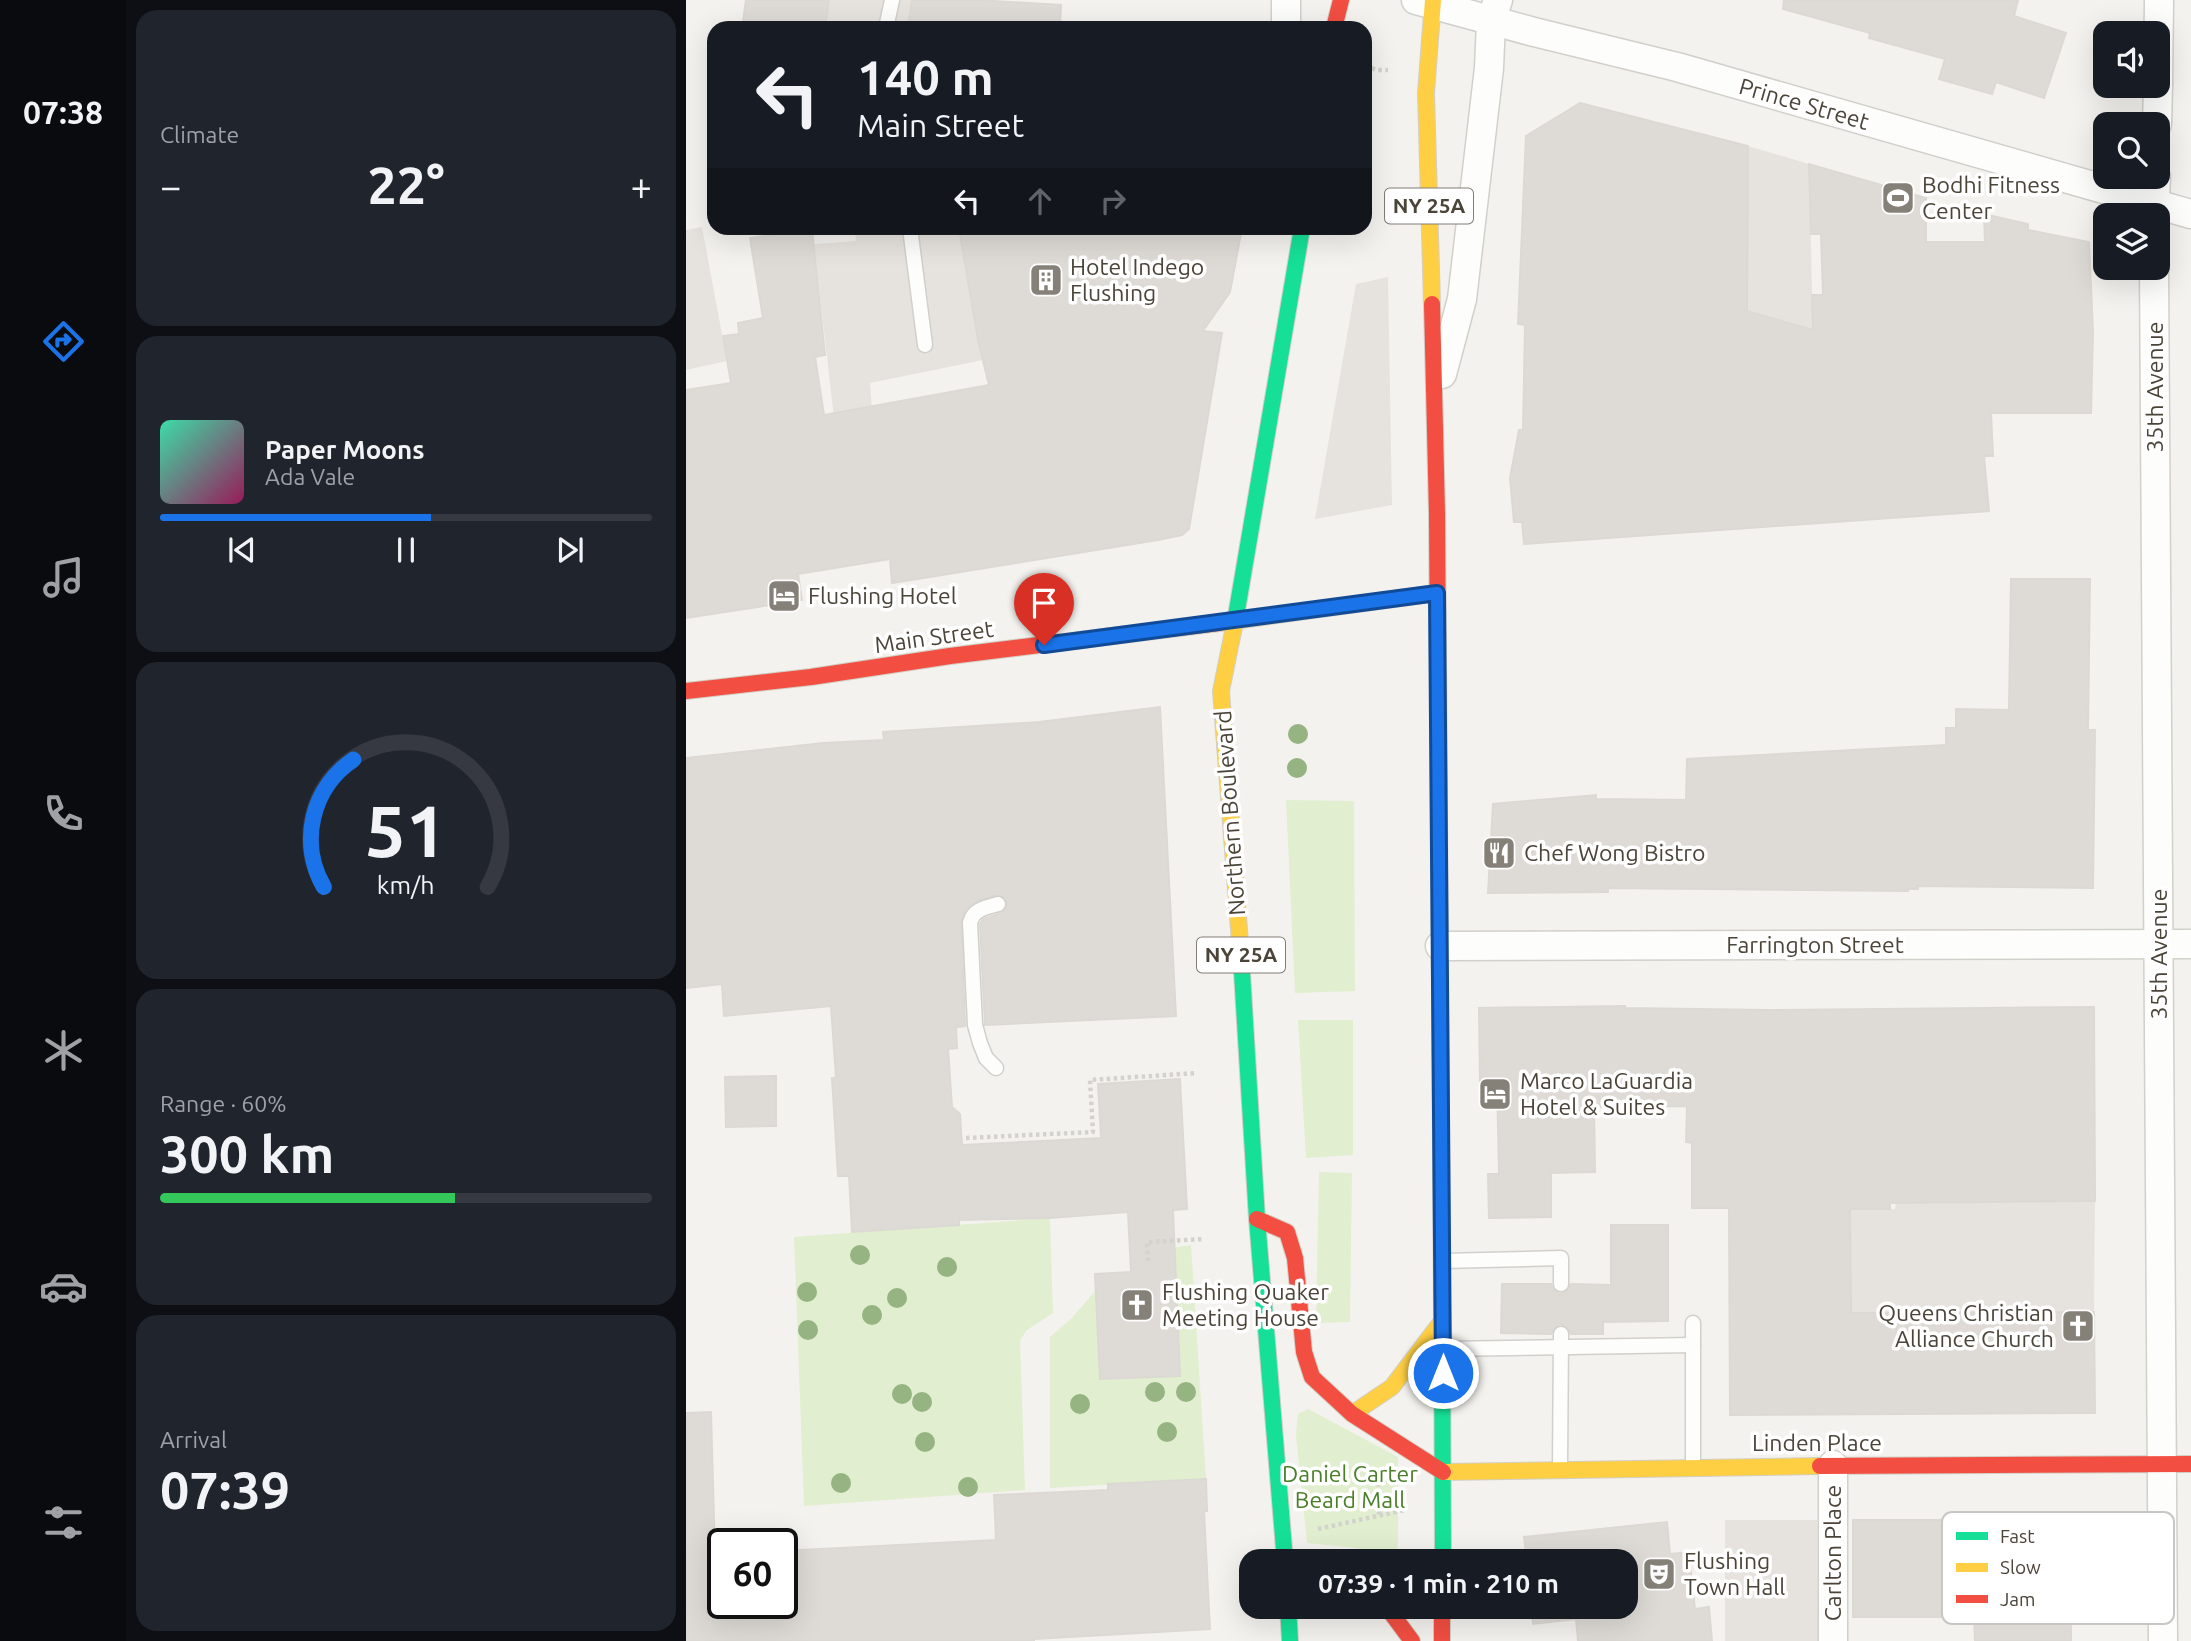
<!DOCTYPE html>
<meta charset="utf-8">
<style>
body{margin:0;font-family:Ubuntu,sans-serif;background:#20242c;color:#f1f3f6;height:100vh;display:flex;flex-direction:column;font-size:26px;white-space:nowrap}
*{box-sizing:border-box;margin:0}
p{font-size:23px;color:#9ea1a6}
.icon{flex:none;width:38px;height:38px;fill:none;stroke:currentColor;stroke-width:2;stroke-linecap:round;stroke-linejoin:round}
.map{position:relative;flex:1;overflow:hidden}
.side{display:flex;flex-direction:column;gap:10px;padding:10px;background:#0d0f14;width:560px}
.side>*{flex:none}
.hud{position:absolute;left:21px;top:21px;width:665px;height:214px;border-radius:21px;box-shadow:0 7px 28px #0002;background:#171b24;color:#f1f3f6;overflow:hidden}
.fabs{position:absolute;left:1407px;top:21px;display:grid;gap:14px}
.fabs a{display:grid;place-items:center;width:77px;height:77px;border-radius:14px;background:#171b24;box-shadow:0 7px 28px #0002;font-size:35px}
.speed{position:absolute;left:21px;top:1528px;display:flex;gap:14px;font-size:35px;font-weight:700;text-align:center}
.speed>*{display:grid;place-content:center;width:91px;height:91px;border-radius:50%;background:#171b24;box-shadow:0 7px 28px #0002;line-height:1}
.speed .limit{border:4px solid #111;border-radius:10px;background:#fff;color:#111}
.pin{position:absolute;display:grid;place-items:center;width:60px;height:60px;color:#fff;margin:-72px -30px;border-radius:50% 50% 50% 0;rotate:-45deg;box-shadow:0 0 7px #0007}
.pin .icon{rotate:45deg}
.me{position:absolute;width:77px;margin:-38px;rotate:0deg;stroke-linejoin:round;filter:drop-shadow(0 0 5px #0008)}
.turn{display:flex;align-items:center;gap:24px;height:147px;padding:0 35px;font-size:32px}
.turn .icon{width:91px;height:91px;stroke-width:2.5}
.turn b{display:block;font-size:49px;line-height:60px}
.lanes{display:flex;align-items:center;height:66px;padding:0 35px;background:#0003;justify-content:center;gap:35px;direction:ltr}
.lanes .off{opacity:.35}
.big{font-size:52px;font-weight:600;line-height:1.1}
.side .card{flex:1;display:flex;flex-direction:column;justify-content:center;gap:10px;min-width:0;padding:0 24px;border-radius:21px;background:#20242c}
.side .dial{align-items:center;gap:0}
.dial svg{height:182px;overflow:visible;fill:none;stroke:#363941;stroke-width:7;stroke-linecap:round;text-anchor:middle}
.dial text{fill:#f1f3f6;stroke:none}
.song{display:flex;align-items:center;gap:21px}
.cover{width:84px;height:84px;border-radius:10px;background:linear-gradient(135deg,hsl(160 70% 55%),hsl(330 70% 35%))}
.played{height:7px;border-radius:4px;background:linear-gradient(90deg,#1a73e8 55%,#363941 55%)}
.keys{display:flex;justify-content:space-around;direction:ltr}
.heat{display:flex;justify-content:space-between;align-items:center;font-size:38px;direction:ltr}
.charge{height:10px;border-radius:5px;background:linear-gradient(90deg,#34c759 60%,#363941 0)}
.trip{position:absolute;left:553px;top:1549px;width:399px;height:70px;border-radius:21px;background:#171b24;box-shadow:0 7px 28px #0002;font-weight:600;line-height:70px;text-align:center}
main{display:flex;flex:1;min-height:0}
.tabs{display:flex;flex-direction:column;width:126px;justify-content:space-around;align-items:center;background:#090b0e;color:#9ea1a6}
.tabs .icon{width:49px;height:49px}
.tabs .on{color:#1a73e8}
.tabs b{font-size:32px;color:#f1f3f6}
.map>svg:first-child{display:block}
</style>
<main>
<nav class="tabs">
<b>07:38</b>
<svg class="icon on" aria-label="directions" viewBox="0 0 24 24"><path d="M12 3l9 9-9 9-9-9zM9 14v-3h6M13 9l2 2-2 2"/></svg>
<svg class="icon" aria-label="music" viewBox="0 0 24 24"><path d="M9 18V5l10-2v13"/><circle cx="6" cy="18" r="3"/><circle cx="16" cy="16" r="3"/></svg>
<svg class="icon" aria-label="phone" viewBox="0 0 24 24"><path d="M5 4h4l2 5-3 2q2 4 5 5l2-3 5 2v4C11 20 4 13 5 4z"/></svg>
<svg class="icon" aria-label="climate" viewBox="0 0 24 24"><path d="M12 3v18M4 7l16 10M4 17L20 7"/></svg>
<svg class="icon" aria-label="car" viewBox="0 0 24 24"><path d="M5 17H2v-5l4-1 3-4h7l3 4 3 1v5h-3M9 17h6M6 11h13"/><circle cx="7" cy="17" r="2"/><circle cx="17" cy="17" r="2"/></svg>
<svg class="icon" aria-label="filters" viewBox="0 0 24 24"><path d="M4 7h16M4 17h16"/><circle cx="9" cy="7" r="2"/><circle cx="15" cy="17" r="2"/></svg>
</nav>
<section class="side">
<div class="card"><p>Climate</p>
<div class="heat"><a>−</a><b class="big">22°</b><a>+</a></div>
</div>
<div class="card">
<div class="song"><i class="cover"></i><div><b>Paper Moons</b><p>Ada Vale</p></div></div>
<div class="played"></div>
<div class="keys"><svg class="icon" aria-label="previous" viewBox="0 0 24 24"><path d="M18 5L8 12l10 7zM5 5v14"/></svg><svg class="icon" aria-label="pause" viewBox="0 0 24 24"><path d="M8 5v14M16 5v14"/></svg><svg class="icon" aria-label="next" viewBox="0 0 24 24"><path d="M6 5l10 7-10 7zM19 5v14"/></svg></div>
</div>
<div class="card dial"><svg viewBox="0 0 100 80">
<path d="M14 69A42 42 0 1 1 86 69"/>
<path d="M14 69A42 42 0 0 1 27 13" stroke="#1a73e8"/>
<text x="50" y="56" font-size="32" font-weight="700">51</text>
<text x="50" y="72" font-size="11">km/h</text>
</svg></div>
<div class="card"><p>Range · 60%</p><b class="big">300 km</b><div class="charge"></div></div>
<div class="card"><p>Arrival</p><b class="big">07:39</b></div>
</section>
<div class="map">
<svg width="1505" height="1641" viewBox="0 0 1505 1641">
<rect width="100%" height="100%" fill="#f4f2ee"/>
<g fill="#e1eecf">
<path d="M600,800L668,801L669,991L609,993Z"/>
<path d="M612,1020H667V1155L620,1158Z"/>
<path d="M633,1172L666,1173L664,1322L630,1323Z"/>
<path d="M364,1218L367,1313L341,1330L334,1340L339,1490L118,1506L108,1237Z"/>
<path d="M505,1245L520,1479L364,1488V1337L386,1318L410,1290L414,1379L494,1376L484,1248Z"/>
<path d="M622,1409L712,1457V1544L709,1557L698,1561L671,1548L621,1543L610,1435L612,1414Z"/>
</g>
<g fill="#e6e3df">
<path d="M143,0H226L222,28H139Z"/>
<path d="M1062,146L1123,164L1127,330L1062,311Z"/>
<path d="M16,227L41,361L0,370V230Z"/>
<path d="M169,228H273L297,360L184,383L187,422L149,427L128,244L170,241Z"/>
<path d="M702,277L706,505L629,519L670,284Z"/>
<path d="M1409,1201L1408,1312L1165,1313L1164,1210L1209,1209L1210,1203Z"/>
<path d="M1039,1520H1131L1132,1641H1039Z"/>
</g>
<g fill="#dedbd6" stroke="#dcd9d4" stroke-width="2">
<path d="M60,0H143L139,28H56Z"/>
<path d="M226,0H290L375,5L374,28H222Z"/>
<path d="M1098,0H1332L1328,16L1380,33L1358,98L1310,82L1306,94L1253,79L1259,59L1183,38L1184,33L1097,9Z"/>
<path d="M894,103L1062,146L1061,311L1127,330L1126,295H1137L1135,234H1125L1123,164L1240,198V242H1299L1298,214L1342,224V230L1403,242L1407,331L1405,413H1305L1307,456H1298L1303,511L838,544L836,522H828L824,478L833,430H837L839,325L832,324L840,136Z"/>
<path d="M273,228H556L544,292L517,331L536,333L503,529L496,535L472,540L206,583L204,559L112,574L116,600L0,618V390L45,383L37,336L53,334L52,323L77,318L64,238L126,229L139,355L129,357L138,415L303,385L292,340Z"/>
<path d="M1325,579H1404L1402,730H1409L1407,888L1232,886V889H1222V891L922,888V892L802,893L807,804L910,795V799L1000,800L1001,759L1260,745V728H1270V709L1323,710Z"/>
<path d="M474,707L490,1016L299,1025L294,924L297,919L315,913L321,907L319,898L310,895L286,904L280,909L275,920L279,1026L270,1027L271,1048L262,1049L266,1107L274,1114L276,1145L415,1138L412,1084L494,1079L501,1209L487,1210L494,1376L414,1379L409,1274L445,1272L442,1212L364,1218L273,1220V1225L166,1232L163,1176H152L146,1078H150L145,1006L38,1016L36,984L0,988V758L137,743L198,740L197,732L353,722Z"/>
<path d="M939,1006V1008L1083,1010L1408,1007L1409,1201L1204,1203V1209H1164L1165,1313L1408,1312L1409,1413L1044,1415L1043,1208H1006V1143L1000,1142L1001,1106L908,1107L909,1172L865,1173V1217L803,1218L802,1174H813L811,1082L794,1083L793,1008Z"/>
<path d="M90,1076V1126L40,1127L39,1077Z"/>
<path d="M925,1225H982V1321L917,1322V1334H885L880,1326L874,1324L867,1329L865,1334L815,1333L816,1284H865L867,1289L874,1294L880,1292L885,1284L925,1285Z"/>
<path d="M25,1412L29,1555L37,1554V1603H96V1551L310,1540L308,1495L422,1490V1484L520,1479L521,1511H518L524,1629L348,1639V1641H0V1413Z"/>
<path d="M1384,1512L1385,1641H1289L1288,1617H1167V1520H1287V1513Z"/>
<path d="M981,1522L984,1554L1003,1552L1009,1609L1023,1607L1026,1641H892L890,1619L847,1624L845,1606H940V1561H841L838,1537Z"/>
</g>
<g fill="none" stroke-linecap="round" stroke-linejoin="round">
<defs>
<g id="lane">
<path d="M200,28L206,0"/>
<path d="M224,228L239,345"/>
<path d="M310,1068L300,1058L294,1043L289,1025L284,923C287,909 301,907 312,904"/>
<path d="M756,1261L875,1258V1284"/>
<path d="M757,1349L1007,1345"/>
<path d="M1007,1465V1323"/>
<path d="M874,1468L875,1334"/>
</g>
<g id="street">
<path d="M730,0L848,32L991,67L1505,214"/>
<path d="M600,28V0"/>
<path d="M1472,85L1473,0"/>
<path d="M1471,124L1472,86"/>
<path d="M1468,215L1470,177"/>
<path d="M1468,268L1477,1641"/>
<path d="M756,374L776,299L803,68L805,21L812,0"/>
<path d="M754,946L1505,944"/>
<path d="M1147,1465V1641"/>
</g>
<g id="fast">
<path d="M549,622L616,228"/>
<path d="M555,956L571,1219L599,1561"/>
<path d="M756,1318L757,1561"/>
<path d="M602,1606L604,1641"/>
</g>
<g id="slow">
<path d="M746,304L740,93L747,0"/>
<path d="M549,622L535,691L555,956"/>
<path d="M533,623L751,593"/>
<path d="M753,814L756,1318"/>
<path d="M666,1414L706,1387L756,1321"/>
<path d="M757,1472L1134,1466"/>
</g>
<g id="jam">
<path d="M648,28L655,0"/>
<path d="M746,304L751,514L753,814"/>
<path d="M0,691L125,677L264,656L533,623"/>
<path d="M571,1219L601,1232L609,1258L618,1352L626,1377L666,1414L757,1472"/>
<path d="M1134,1466L1505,1464"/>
<path d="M700,1606L726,1641"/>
<path d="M756,1606V1641"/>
</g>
</defs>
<use href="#lane" stroke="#d2d0cb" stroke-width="17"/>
<use href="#street" stroke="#d2d0cb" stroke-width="31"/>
<use href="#fast" stroke="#d3cfc5" stroke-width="18"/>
<use href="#slow" stroke="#d3cfc5" stroke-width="18"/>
<use href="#jam" stroke="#d3cfc5" stroke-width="18"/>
<g stroke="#d3d2cc" stroke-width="4.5" stroke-dasharray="3.5 3.5" stroke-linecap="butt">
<path d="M679,66L691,70H702"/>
<path d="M280,1138L407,1132L404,1080L511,1073"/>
<path d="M462,1261L461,1242L518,1239"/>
<path d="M692,1476L693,1516"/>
<path d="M632,1529L719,1510"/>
</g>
<use href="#lane" stroke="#fdfdfc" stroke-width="14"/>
<use href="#street" stroke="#fdfdfc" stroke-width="28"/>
<use href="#fast" stroke="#16e098" stroke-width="16"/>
<use href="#slow" stroke="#ffcf43" stroke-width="16"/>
<use href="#jam" stroke="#f24e42" stroke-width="16"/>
</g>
<g fill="#96b382">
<circle cx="612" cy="734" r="10"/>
<circle cx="611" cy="768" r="10"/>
<circle cx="174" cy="1255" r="10"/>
<circle cx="261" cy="1267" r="10"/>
<circle cx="121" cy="1292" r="10"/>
<circle cx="211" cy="1298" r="10"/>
<circle cx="186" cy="1315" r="10"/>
<circle cx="122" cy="1330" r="10"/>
<circle cx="469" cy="1392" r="10"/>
<circle cx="500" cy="1392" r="10"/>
<circle cx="216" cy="1394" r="10"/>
<circle cx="236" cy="1402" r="10"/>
<circle cx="394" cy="1404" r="10"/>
<circle cx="481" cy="1432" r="10"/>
<circle cx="239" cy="1442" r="10"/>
<circle cx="155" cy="1483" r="10"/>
<circle cx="282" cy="1487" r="10"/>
</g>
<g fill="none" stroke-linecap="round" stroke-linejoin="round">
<defs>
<path id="route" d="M358,645L751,593L757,1373"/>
</defs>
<use href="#route" stroke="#114b97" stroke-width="18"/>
<use href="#route" stroke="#1a73e8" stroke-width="12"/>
</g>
<defs>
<symbol id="stadium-square" viewBox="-11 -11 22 22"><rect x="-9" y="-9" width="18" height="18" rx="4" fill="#868178" stroke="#fff"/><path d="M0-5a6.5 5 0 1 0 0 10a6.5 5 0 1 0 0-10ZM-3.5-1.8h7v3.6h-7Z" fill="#fff"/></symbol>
<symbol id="building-square" viewBox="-11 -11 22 22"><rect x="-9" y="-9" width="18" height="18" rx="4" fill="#868178" stroke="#fff"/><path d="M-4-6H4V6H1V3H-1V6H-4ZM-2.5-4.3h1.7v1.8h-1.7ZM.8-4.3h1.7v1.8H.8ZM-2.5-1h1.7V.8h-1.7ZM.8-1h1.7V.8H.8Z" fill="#fff"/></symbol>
<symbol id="hotel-square" viewBox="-11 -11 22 22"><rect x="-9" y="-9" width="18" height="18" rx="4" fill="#868178" stroke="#fff"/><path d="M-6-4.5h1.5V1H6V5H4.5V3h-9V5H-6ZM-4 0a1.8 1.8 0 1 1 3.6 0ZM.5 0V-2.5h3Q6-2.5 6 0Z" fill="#fff"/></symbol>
<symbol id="restaurant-square" viewBox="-11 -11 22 22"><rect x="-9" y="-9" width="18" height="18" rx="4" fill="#868178" stroke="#fff"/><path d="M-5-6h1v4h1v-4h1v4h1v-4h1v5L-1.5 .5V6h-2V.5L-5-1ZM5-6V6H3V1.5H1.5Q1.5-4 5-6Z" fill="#fff"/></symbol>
<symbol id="church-square" viewBox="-11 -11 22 22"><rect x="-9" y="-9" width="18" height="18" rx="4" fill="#868178" stroke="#fff"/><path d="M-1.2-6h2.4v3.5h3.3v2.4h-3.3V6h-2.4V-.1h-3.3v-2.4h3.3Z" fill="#fff"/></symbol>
<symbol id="theatre-square" viewBox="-11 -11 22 22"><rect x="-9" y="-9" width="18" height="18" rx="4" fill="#868178" stroke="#fff"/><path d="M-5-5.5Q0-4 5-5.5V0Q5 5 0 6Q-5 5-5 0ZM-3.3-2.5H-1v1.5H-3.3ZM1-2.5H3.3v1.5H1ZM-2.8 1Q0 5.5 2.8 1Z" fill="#fff"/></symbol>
</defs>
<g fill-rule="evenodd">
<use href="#stadium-square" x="1193" y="179" width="38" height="38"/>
<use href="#building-square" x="341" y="261" width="38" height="38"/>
<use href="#hotel-square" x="79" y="577" width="38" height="38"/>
<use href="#restaurant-square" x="794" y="834" width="38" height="38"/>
<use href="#hotel-square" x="790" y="1075" width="38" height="38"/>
<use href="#church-square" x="432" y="1286" width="38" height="38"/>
<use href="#church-square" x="1373" y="1307" width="38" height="38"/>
<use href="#theatre-square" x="954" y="1555" width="38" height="38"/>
</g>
<g text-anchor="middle" stroke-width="7" stroke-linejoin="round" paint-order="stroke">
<g fill="#fff" stroke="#817c74" stroke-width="2">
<rect x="699" y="188.5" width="88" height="35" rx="5"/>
<rect x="511" y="937.5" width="88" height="35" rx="5"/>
</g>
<g font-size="21" font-weight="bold" fill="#4b4439">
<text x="743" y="213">NY 25A</text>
<text x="555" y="962">NY 25A</text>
</g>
<g font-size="23" fill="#4b4439" stroke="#fff">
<text transform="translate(1118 104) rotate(16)" y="8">Prince Street</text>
<text transform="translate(1469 387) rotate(-90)" y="8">35th Avenue</text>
<text transform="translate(248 637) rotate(-8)" y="8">Main Street</text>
<text transform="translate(544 813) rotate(-94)" y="8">Northern Boulevard</text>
<text x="1129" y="953">Farrington Street</text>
<text transform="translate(1473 954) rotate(-90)" y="8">35th Avenue</text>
<text x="1131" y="1451">Linden Place</text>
<text transform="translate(1147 1553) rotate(-90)" y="8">Carlton Place</text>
</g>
<g font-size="23" fill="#4b4439" stroke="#fff" text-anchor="start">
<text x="1236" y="193">Bodhi Fitness<tspan x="1236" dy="26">Center</tspan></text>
<text x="384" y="275">Hotel Indego<tspan x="384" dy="26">Flushing</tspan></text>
<text x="122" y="604">Flushing Hotel</text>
<text x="838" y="861">Chef Wong Bistro</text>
<text x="834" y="1089">Marco LaGuardia<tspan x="834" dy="26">Hotel &amp; Suites</tspan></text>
<text x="476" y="1300">Flushing Quaker<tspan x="476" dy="26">Meeting House</tspan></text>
<text x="1368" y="1321" text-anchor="end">Queens Christian<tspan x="1368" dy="26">Alliance Church</tspan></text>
<text x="998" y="1569">Flushing<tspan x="998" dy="26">Town Hall</tspan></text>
</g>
<g font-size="23" fill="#4a7f2a" stroke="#fff">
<text x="664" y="1482">Daniel Carter<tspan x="664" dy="26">Beard Mall</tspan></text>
</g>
</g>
<rect x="1256" y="1512" width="232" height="112" rx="10" fill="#fff" stroke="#c9c7c4" stroke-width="2"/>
<rect x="1270" y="1532" width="32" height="8" fill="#16e098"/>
<rect x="1270" y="1563" width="32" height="9" fill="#ffcf43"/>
<rect x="1270" y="1595" width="32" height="8" fill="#f24e42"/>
<g font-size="19" fill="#4b4439">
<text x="1314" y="1543">Fast</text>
<text x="1314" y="1574">Slow</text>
<text x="1314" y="1606">Jam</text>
</g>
</svg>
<div class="fabs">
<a><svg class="icon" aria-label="sound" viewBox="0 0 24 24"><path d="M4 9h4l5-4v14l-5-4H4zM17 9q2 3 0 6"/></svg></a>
<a><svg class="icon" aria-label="search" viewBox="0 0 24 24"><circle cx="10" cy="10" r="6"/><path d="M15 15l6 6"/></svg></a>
<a><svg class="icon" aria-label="layers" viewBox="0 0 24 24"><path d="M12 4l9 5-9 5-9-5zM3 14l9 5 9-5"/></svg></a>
</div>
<div class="speed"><div class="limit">60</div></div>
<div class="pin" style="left:358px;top:645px;background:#d93025"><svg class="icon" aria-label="arrive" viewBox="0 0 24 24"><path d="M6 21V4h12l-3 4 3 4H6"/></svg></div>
<svg class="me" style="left:757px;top:1373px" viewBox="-20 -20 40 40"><circle r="17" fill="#1a73e8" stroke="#fff" stroke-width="3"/><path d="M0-11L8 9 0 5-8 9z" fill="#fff"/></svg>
<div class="trip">07:39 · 1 min · 210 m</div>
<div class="hud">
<div class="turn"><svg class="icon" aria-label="left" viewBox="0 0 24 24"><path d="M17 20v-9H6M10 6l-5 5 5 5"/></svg><div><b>140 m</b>Main Street</div></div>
<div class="lanes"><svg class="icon" aria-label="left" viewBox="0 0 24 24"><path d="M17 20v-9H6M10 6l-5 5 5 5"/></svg><svg class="icon off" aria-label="ahead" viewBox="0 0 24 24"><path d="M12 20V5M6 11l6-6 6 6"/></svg><svg class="icon off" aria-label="right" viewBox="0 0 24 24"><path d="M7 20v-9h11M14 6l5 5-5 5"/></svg></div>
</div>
</div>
</main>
